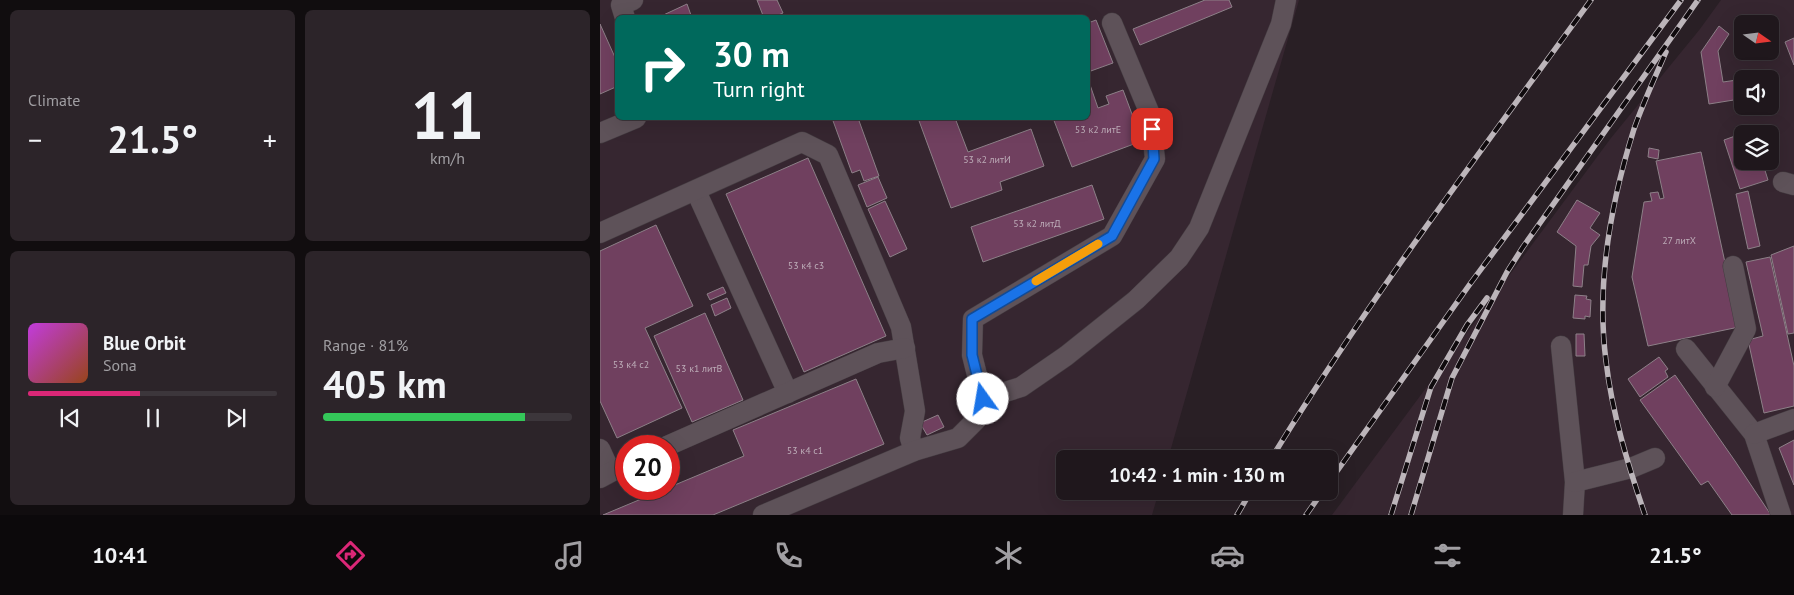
<!DOCTYPE html>
<meta charset="utf-8">
<style>
body{margin:0;font-family:"PT Sans",sans-serif;background:#2c2429;color:#f1f3f6;height:100vh;display:flex;flex-direction:column;font-size:19px;white-space:nowrap}
*{box-sizing:border-box;margin:0}
p{font-size:16px;color:#a19fa3}
.icon{flex:none;width:28px;height:28px;fill:none;stroke:currentColor;stroke-width:2;stroke-linecap:round;stroke-linejoin:round}
.map{position:relative;flex:1;overflow:hidden}
.drawer{display:flex;flex-direction:column;gap:10px;padding:10px;background:#110d0f;width:600px}
.drawer>*{flex:none}
.guide{position:absolute;left:15px;top:15px;width:475px;height:105px;border-radius:8px;box-shadow:0 5px 20px #0002,0 0 0 1px #3c363b;background:#00695c;color:#fff;overflow:hidden}
.needle{width:32px;rotate:104deg}
.fabs{position:absolute;left:1134px;top:15px;display:grid;gap:10px}
.fabs a{display:grid;place-items:center;width:45px;height:45px;border-radius:8px;background:#1f171c;box-shadow:0 5px 20px #0002,0 0 0 1px #3c363b;font-size:25px}
.speed{position:absolute;left:15px;top:435px;display:flex;gap:10px;font-size:25px;font-weight:700;text-align:center}
.speed>*{display:grid;place-content:center;width:65px;height:65px;border-radius:50%;background:#1f171c;box-shadow:0 5px 20px #0002,0 0 0 1px #3c363b;line-height:1}
.speed .limit{border:8px solid #d22;background:#fff;color:#111}
.pin{position:absolute;display:grid;place-items:center;width:42px;height:42px;color:#fff;margin:-21px;border-radius:10px;box-shadow:0 2px 8px #0006}
.me{position:absolute;width:55px;margin:-28px;rotate:347deg;stroke-linejoin:round;filter:drop-shadow(0 0 4px #0008)}
.turn{display:flex;align-items:center;gap:18px;height:105px;padding:0 15px;font-size:22px}
.turn .icon{width:65px;height:65px;stroke-width:2.5}
.turn b{display:block;font-size:35px;line-height:42px}
.big{font-size:38px;font-weight:600;line-height:1.1}
.drawer .tile{flex:1;display:flex;flex-direction:column;justify-content:center;gap:8px;min-width:0;padding:0 18px;border-radius:8px;background:#2c2429}
.drawer .dial{align-items:center;gap:0}
.dial b{font-size:65px;line-height:1}
.song{display:flex;align-items:center;gap:15px}
.cover{width:60px;height:60px;border-radius:8px;background:linear-gradient(135deg,hsl(290 70% 55%),hsl(20 70% 35%))}
.played{height:5px;border-radius:2px;background:linear-gradient(90deg,#db2777 45%,#3c363b 45%)}
.keys{display:flex;justify-content:space-around;direction:ltr}
.heat{display:flex;justify-content:space-between;align-items:center;font-size:28px;direction:ltr}
.charge{height:8px;border-radius:4px;background:linear-gradient(90deg,#34c759 81%,#3c363b 0)}
.drawer .tiles{flex:1;display:grid;gap:10px;grid-template-columns:repeat(2,1fr)}
.trip{position:absolute;left:456px;top:450px;width:282px;height:50px;border-radius:8px;background:#1f171c;box-shadow:0 5px 20px #0002,0 0 0 1px #3c363b;font-weight:600;line-height:50px;text-align:center}
.dock{display:flex;height:80px;justify-content:space-around;align-items:center;background:#0c090b;color:#a19fa3}
.dock .icon{width:35px;height:35px}
.dock .on{color:#db2777}
.dock b{font-size:22px;color:#f1f3f6}
main{display:flex;flex:1;min-height:0}
.map>svg:first-child{display:block}
</style>
<main>
<section class="drawer">
<div class="tiles">
<div class="tile"><p>Climate</p>
<div class="heat"><a>−</a><b class="big">21.5°</b><a>+</a></div>
</div>
<div class="tile dial"><b>11</b><p>km/h</p></div>
<div class="tile">
<div class="song"><i class="cover"></i><div><b>Blue Orbit</b><p>Sona</p></div></div>
<div class="played"></div>
<div class="keys"><svg class="icon" aria-label="previous" viewBox="0 0 24 24"><path d="M18 5L8 12l10 7zM5 5v14"/></svg><svg class="icon" aria-label="pause" viewBox="0 0 24 24"><path d="M8 5v14M16 5v14"/></svg><svg class="icon" aria-label="next" viewBox="0 0 24 24"><path d="M6 5l10 7-10 7zM19 5v14"/></svg></div>
</div>
<div class="tile"><p>Range · 81%</p><b class="big">405 km</b><div class="charge"></div></div>
</div>
</section>
<div class="map">
<svg width="1194" height="515" viewBox="0 0 1194 515">
<rect width="100%" height="100%" fill="#291f25"/>
<g fill="#362630" fill-rule="evenodd">
<path d="M0,0H699L568,459H465V491H559L552,515H0ZM18,18H488V118H18ZM26,446H69V489H26Z"/>
<path d="M1121,0H1194V515H732L1011,138L1100,29ZM1142,24H1170V51H1142ZM1142,79H1170V106H1142ZM1142,134H1170V161H1142Z"/>
</g>
<g fill="#70405f" stroke="#8d8088">
<path d="M157,0H177L183,13L171,18H164Z"/>
<path d="M605,0H629L632,7L540,45L533,29Z"/>
<path d="M87,4L92,18H57Z"/>
<path d="M496,20L513,63L488,72V23Z"/>
<path d="M0,24L18,64V86L0,94Z"/>
<path d="M1119,26L1129,34L1118,51L1123,82L1137,80L1140,99L1109,104L1101,52Z"/>
<path d="M1194,38V65L1185,42Z"/>
<path d="M488,79L498,108L509,104L506,96L523,90L542,141L472,167L453,118H488Z"/>
<path d="M232,118H258L279,176L264,181L260,170L252,173Z"/>
<path d="M318,118H355L368,152L431,129L444,166L400,182L402,190L351,208Z"/>
<path d="M1152,130L1153,134H1142V161H1162L1168,180L1140,189L1124,140Z"/>
<path d="M1049,148L1059,150L1058,159L1048,157Z"/>
<path d="M1101,152L1139,327L1048,346L1032,277L1044,202L1052,201L1050,193L1058,192L1060,199L1064,198L1056,161Z"/>
<path d="M208,158L286,336L204,372L126,194Z"/>
<path d="M278,177L287,198L267,207L258,185Z"/>
<path d="M492,185L504,219L383,262L371,227Z"/>
<path d="M1148,191L1160,246L1148,249L1136,194Z"/>
<path d="M977,200L1000,213L990,228L1000,235L991,246L988,265H984L982,287L973,286L976,246L957,232Z"/>
<path d="M285,201L307,249L290,257L268,209Z"/>
<path d="M56,225L93,306L45,328L82,408L17,438L0,401V251Z"/>
<path d="M1194,246V333L1188,334L1171,255Z"/>
<path d="M1170,257L1194,366V406L1164,413L1148,340L1163,336L1146,262Z"/>
<path d="M123,287L126,293L110,300L107,294Z"/>
<path d="M975,295L987,296L986,299L991,300L990,317L985,316V319L973,318Z"/>
<path d="M127,298L131,308L115,316L111,305Z"/>
<path d="M105,313L143,400L92,422L54,336Z"/>
<path d="M976,334H984L985,356H976Z"/>
<path d="M1059,357L1068,369L1065,371L1068,377L1040,397L1028,379Z"/>
<path d="M1075,375L1135,461L1171,515H1132L1108,481L1101,485L1040,400Z"/>
<path d="M256,379L284,444L113,515H3L144,456L133,430Z"/>
<path d="M338,415L344,427L327,435L320,423Z"/>
<path d="M1194,440V485L1179,448Z"/>
</g>
<g fill="none" stroke-linecap="round" stroke-linejoin="round">
<defs>
<g id="minor">
<path d="M25,18L21,5L33,0"/>
<path d="M0,133L36,118"/>
<path d="M1183,182L1194,185"/>
<path d="M96,191L188,393"/>
<path d="M0,233L202,142L228,155L301,327L315,411L310,438L314,451"/>
<path d="M961,346L975,482L973,515"/>
<path d="M1086,349L1154,434L1181,515"/>
<path d="M1115,387L1146,329L1133,266"/>
<path d="M383,399L372,355L373,319L512,236L555,159L550,114L512,23"/>
<path d="M1154,434L1194,419"/>
<path d="M67,446L278,353L305,348"/>
<path d="M0,449L10,471"/>
<path d="M0,478L26,464"/>
<path d="M975,482L1031,468L1055,458"/>
<path d="M163,515L314,451L358,438L376,420L383,399L421,387L466,356L536,300L579,258L599,228L681,24L686,0"/>
</g>
</defs>
<use href="#minor" stroke="#443c41" stroke-width="21"/>
<use href="#minor" stroke="#5e5259" stroke-width="20"/>
<defs>
<g id="rail">
<path d="M671,459C768,300 881,151 991,0"/>
<path d="M730,481L870,284L1081,0"/>
<path d="M637,515L651,491"/>
<path d="M706,515L723,491"/>
<path d="M791,515L831,387L867,325L887,298"/>
<path d="M811,515L852,378L907,272L923,247L1098,0"/>
<path d="M1045,515C1028,465 1012,413 1006,361C996,284 1011,202 1034,129C1043,103 1055,77 1066,52"/>
</g>
</defs>
<use href="#rail" stroke="#bcb5ba" stroke-width="5.5"/>
<use href="#rail" stroke="#0f0a0d" stroke-width="4" stroke-dasharray="11" stroke-linecap="butt"/>
</g>
<g fill="none" stroke-linecap="round" stroke-linejoin="round">
<defs>
<path id="route" d="M383,399L372,355V319L512,236L554,159L552,129"/>
</defs>
<use href="#route" stroke="#114b97" stroke-width="12"/>
<use href="#route" stroke="#1a73e8" stroke-width="9"/>
<path stroke="#f59e0b" stroke-width="9" d="M436,281L498,244"/>
</g>
<g text-anchor="middle" stroke-width="5" stroke-linejoin="round" paint-order="stroke">
<g font-size="10" fill="#bcabb7">
<text x="498" y="133">53 к2 литЕ</text>
<text x="387" y="163">53 к2 литИ</text>
<text x="437" y="227">53 к2 литД</text>
<text x="1079" y="244">27 литХ</text>
<text x="206" y="269">53 к4 с3</text>
<text x="31" y="368">53 к4 с2</text>
<text x="99" y="372">53 к1 литВ</text>
<text x="205" y="454">53 к4 с1</text>
</g>
</g>
</svg>
<div class="fabs">
<a><svg class="needle" viewBox="-14 -14 28 28"><path d="M0-13l5 13h-10z" fill="#e53935"/><path d="M0 13l5-13h-10z" fill="#a19fa3"/></svg></a>
<a><svg class="icon" aria-label="sound" viewBox="0 0 24 24"><path d="M4 9h4l5-4v14l-5-4H4zM17 9q2 3 0 6"/></svg></a>
<a><svg class="icon" aria-label="layers" viewBox="0 0 24 24"><path d="M12 4l9 5-9 5-9-5zM3 14l9 5 9-5"/></svg></a>
</div>
<div class="speed"><div class="limit">20</div></div>
<div class="pin" style="left:552px;top:129px;background:#d93025"><svg class="icon" aria-label="arrive" viewBox="0 0 24 24"><path d="M6 21V4h12l-3 4 3 4H6"/></svg></div>
<svg class="me" style="left:383px;top:399px" viewBox="-20 -20 40 40"><circle r="19" fill="#fff"/><path d="M0-13L10 11 0 6-10 11z" fill="#1a73e8"/></svg>
<div class="trip">10:42 · 1 min · 130 m</div>
<div class="guide">
<div class="turn"><svg class="icon" aria-label="right" viewBox="0 0 24 24"><path d="M7 20v-9h11M14 6l5 5-5 5"/></svg><div><b>30 m</b>Turn right</div></div>
</div>
</div>
</main>
<nav class="dock">
<b>10:41</b>
<svg class="icon on" aria-label="directions" viewBox="0 0 24 24"><path d="M12 3l9 9-9 9-9-9zM9 14v-3h6M13 9l2 2-2 2"/></svg>
<svg class="icon" aria-label="music" viewBox="0 0 24 24"><path d="M9 18V5l10-2v13"/><circle cx="6" cy="18" r="3"/><circle cx="16" cy="16" r="3"/></svg>
<svg class="icon" aria-label="phone" viewBox="0 0 24 24"><path d="M5 4h4l2 5-3 2q2 4 5 5l2-3 5 2v4C11 20 4 13 5 4z"/></svg>
<svg class="icon" aria-label="climate" viewBox="0 0 24 24"><path d="M12 3v18M4 7l16 10M4 17L20 7"/></svg>
<svg class="icon" aria-label="car" viewBox="0 0 24 24"><path d="M5 17H2v-5l4-1 3-4h7l3 4 3 1v5h-3M9 17h6M6 11h13"/><circle cx="7" cy="17" r="2"/><circle cx="17" cy="17" r="2"/></svg>
<svg class="icon" aria-label="filters" viewBox="0 0 24 24"><path d="M4 7h16M4 17h16"/><circle cx="9" cy="7" r="2"/><circle cx="15" cy="17" r="2"/></svg>
<b>21.5°</b>
</nav>
